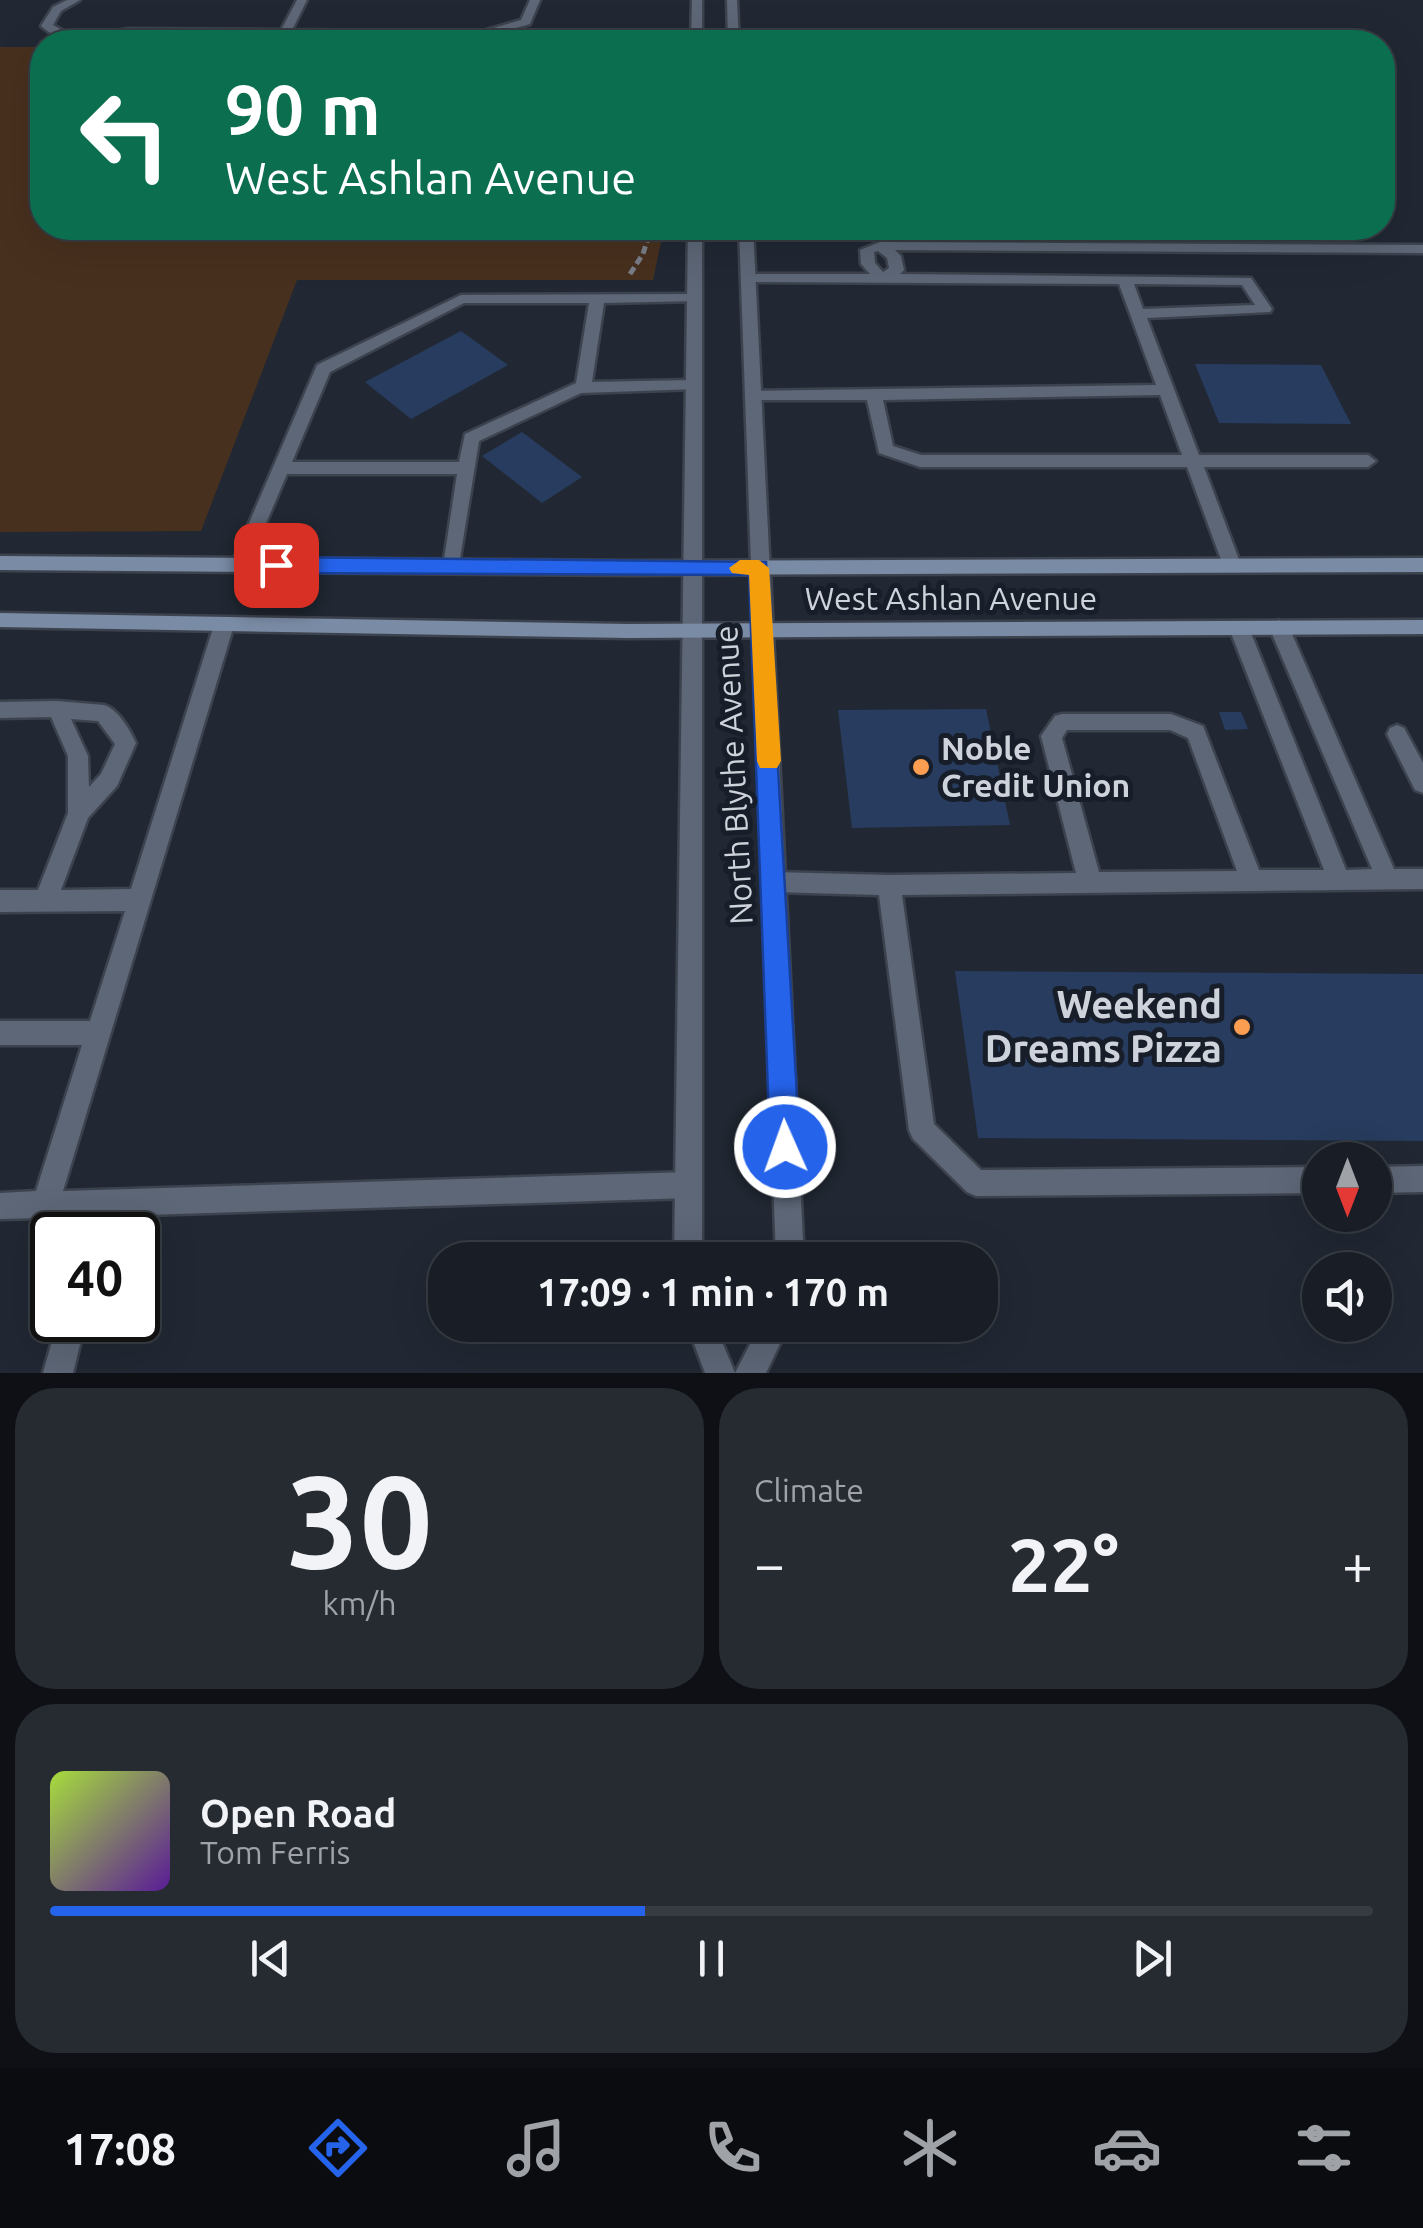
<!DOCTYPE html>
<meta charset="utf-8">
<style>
body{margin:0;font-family:Ubuntu,sans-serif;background:#262b32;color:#f1f3f6;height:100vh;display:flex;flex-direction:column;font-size:38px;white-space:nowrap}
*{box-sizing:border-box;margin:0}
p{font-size:32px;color:#9fa2a7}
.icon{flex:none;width:55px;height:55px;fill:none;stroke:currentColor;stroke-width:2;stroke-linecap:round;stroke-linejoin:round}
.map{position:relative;height:1373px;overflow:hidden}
.details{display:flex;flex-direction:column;gap:15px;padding:15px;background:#0e1015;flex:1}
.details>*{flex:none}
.top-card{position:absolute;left:30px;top:30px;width:1365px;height:210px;border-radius:40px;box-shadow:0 10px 40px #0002,0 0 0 2px #373c43;background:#0b6e4f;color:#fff;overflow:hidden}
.needle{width:65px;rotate:180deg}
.tools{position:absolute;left:1302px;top:1142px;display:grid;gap:20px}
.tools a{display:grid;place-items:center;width:90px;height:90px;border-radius:50%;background:#191e26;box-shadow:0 10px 40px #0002,0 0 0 2px #373c43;font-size:50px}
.speed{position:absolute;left:30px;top:1212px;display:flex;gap:20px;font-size:50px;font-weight:700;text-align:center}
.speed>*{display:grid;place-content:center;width:130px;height:130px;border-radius:50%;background:#191e26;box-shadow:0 10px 40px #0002,0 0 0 2px #373c43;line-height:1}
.speed .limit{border:5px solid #111;border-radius:15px;background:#fff;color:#111}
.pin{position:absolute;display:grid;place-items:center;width:85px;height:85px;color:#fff;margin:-42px;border-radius:20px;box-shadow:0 5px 15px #0006}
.me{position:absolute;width:110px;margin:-55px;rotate:358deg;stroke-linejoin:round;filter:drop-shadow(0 0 8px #0008)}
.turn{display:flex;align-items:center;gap:35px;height:210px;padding:0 30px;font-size:45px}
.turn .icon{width:130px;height:130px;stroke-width:2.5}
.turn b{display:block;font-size:70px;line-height:85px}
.big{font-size:75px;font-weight:700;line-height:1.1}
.details .widget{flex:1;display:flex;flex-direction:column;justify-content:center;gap:15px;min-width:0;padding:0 35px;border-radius:40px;background:#262b32}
.details .dial{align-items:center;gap:0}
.dial b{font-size:130px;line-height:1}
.song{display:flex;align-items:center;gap:30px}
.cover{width:120px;height:120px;border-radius:15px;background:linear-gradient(135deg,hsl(80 70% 55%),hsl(270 70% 35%))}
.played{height:10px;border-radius:5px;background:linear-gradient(90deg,#2563eb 45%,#373c43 45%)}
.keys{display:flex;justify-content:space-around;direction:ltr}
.heat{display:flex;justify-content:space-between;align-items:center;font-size:55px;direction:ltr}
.details .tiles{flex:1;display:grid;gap:15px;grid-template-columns:1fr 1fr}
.widget:last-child{grid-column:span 2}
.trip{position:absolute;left:428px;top:1242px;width:570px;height:100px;border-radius:40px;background:#191e26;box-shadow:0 10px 40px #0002,0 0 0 2px #373c43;font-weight:700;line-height:100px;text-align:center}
.dock{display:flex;height:160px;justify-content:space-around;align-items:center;background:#0a0c0f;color:#9fa2a7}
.dock .icon{width:70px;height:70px}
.dock .current{color:#2563eb}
.dock b{font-size:45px;color:#f1f3f6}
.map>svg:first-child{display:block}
</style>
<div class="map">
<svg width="1423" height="1373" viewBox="0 0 1423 1373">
<rect width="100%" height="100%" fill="#212833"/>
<path fill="#48301e" d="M0,47H42V228H664L653,280H297L201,531L0,532Z"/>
<g fill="#273c5e">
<path d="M461,331L508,365L411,419L365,382Z"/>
<path d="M1195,364L1321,365L1351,424L1219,423Z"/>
<path d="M522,432L582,477L542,503L482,456Z"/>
<path d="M986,709L1010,825L852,828L838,710Z"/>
<path d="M1219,712H1241L1248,729L1225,730Z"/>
<path d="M955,971L1423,974V1141L978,1138Z"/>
</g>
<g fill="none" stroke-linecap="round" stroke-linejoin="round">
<defs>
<g id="service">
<path d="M880,242L1423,245V253L895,250L901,256L904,270L900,274L1251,278L1272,309L1270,312L1147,318L1199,455H1368L1376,461L1368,467H1204L1241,565L1232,572L1223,565L1187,467H920L879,453L867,400H747L745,396L753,391L1156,385L1119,284L749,282L742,278L749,274H870L861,264L860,250ZM878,251L887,258L889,268L883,272L875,263L874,252ZM1134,284L1242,285L1255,305L1143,309ZM1160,395L1182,455H921L893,446L883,400Z"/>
<path d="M694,294L701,298L699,301L604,303L592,382L692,380L698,381V389L581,393L479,441L458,571L452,573L443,566L457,474H287L246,570H234L231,565L317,365L461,295ZM464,303H589L576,383L465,434L459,462H292L330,372Z"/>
<path d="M224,618L234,625L63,1191L689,1172L698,1176L702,1185L698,1194L689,1198L113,1216L108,1235H80L85,1217L0,1219V1193L36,1191L82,1045H0V1021H90L125,911L0,912V890H38L68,813V756L51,717L0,718V702L57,701L104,705C118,709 130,730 136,743L117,786L88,818L61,890L131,889L214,625ZM71,719L98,721L115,744L101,774L89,787L88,756Z"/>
<path d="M1279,620L1289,627L1394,869H1423V889L902,895L934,1124L981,1170L1320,1167V1193L976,1196L967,1192L913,1139L909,1130L879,895L774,892L766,889L763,882L766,875L774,872L889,875L1076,873L1041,736L1055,716L1062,714H1171L1203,726L1259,870H1324L1229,628L1239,621L1249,628L1346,870L1372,869L1269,627ZM1067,730H1170L1188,738L1237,871L1099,872L1062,738Z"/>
<path d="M1397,725L1404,728L1423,763V793L1415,790L1387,734L1390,728Z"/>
<path d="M1423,1166V1192L1375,1193V1167Z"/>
<path d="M58,1320H86L73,1373H43Z"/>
</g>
<path id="minor" d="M67,0H80L61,11L53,25L67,33L86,35L129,29L281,30L297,0H307L292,30L480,32L521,20L530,0H540L530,24L480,38L129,35C99,41 66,49 41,26L53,7Z"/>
<g id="tertiary">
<path d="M692,0H702V42H691Z"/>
<path d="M727,0H737L739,42H728Z"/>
<path d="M688,228H702V1260H674Z"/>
<path d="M739,228H753L804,1260H776Z"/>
<path d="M687,1325H715L735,1373H705Z"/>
<path d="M760,1325H789L766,1373H735Z"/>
</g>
<g id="secondary">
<path d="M0,556L631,561L1423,558V572L631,575L0,570Z"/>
<path d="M0,613L628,624L1423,620V634L628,638L0,627Z"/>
</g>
</defs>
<use href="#service" stroke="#3d434e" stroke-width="5"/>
<use href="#minor" stroke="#3d434e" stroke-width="5"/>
<use href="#tertiary" stroke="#3d434e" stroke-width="5"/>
<use href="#secondary" stroke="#3d434e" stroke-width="5"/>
<path stroke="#797e88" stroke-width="5" stroke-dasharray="8 4" stroke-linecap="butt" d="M630,274L643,254L651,228"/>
<use href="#service" fill="#5d6777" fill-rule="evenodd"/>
<use href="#minor" fill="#5d6777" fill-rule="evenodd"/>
<use href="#tertiary" fill="#5d6777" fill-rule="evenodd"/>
<use href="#secondary" fill="#7a8ba5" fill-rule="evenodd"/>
</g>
<path fill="#2563eb" stroke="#184099" stroke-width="2.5" d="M276,557L766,562L800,1147L796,1157L785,1162L775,1157L770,1147L749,575L276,573L265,565Z"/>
<path fill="#f59e0b" d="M740,560H759L769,568L781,761L777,768H760L757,761L749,575L732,573L729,568Z"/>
<g fill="#fb9e51" stroke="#171e29" stroke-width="4">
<circle cx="921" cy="767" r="10"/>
<circle cx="1242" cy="1027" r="10"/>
</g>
<g text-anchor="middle" stroke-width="10" stroke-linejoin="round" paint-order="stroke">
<g font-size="32" fill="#ced2da" stroke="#171e29">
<text x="951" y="610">West Ashlan Avenue</text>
<text transform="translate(734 775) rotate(-93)" y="11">North Blythe Avenue</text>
</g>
<g font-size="32" font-weight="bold" fill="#ced2da" stroke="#171e29" text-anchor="start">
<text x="941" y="760">Noble<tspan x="941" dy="37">Credit Union</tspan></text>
</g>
<g font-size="38" font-weight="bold" fill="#ced2da" stroke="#171e29" text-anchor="end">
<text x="1222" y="1018">Weekend<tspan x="1222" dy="44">Dreams Pizza</tspan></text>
</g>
</g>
</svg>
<div class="tools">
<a><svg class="needle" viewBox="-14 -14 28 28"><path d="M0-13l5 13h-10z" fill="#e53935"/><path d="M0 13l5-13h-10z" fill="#9fa2a7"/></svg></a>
<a><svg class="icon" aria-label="sound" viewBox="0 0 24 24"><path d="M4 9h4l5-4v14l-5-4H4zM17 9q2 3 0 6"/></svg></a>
</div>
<div class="speed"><div class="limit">40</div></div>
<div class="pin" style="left:276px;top:565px;background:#d93025"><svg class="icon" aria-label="arrive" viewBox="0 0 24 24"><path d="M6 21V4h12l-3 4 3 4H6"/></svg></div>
<svg class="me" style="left:785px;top:1147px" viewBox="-20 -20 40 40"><circle r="17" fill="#2563eb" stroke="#fff" stroke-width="3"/><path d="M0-11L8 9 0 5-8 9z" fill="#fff"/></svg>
<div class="trip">17:09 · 1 min · 170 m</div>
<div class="top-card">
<div class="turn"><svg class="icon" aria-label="left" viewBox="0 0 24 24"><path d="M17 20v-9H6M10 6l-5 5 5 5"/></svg><div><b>90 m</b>West Ashlan Avenue</div></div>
</div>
</div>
<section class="details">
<div class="tiles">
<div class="widget dial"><b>30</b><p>km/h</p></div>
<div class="widget"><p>Climate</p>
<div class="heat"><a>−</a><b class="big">22°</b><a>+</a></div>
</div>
<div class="widget">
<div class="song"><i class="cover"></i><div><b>Open Road</b><p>Tom Ferris</p></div></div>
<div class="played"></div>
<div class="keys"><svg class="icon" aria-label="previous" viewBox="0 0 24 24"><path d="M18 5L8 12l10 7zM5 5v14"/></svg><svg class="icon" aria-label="pause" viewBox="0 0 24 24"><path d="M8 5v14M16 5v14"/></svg><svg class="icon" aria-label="next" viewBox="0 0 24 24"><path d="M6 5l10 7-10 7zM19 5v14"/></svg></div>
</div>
</div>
</section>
<nav class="dock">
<b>17:08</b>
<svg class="icon current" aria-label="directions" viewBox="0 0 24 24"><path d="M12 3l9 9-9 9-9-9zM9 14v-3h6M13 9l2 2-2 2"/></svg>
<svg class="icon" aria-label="music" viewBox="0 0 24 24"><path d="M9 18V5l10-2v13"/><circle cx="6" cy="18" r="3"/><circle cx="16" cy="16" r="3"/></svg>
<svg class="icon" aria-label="phone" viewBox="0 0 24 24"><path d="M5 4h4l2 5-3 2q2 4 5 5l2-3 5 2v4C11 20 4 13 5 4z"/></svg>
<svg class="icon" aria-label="climate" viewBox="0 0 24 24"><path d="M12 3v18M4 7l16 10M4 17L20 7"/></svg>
<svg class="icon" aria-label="car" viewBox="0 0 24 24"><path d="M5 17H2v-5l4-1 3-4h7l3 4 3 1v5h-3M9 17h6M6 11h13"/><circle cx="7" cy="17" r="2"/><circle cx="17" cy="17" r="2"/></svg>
<svg class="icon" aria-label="filters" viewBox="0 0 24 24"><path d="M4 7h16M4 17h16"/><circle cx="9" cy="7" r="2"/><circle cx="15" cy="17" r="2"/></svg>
</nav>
